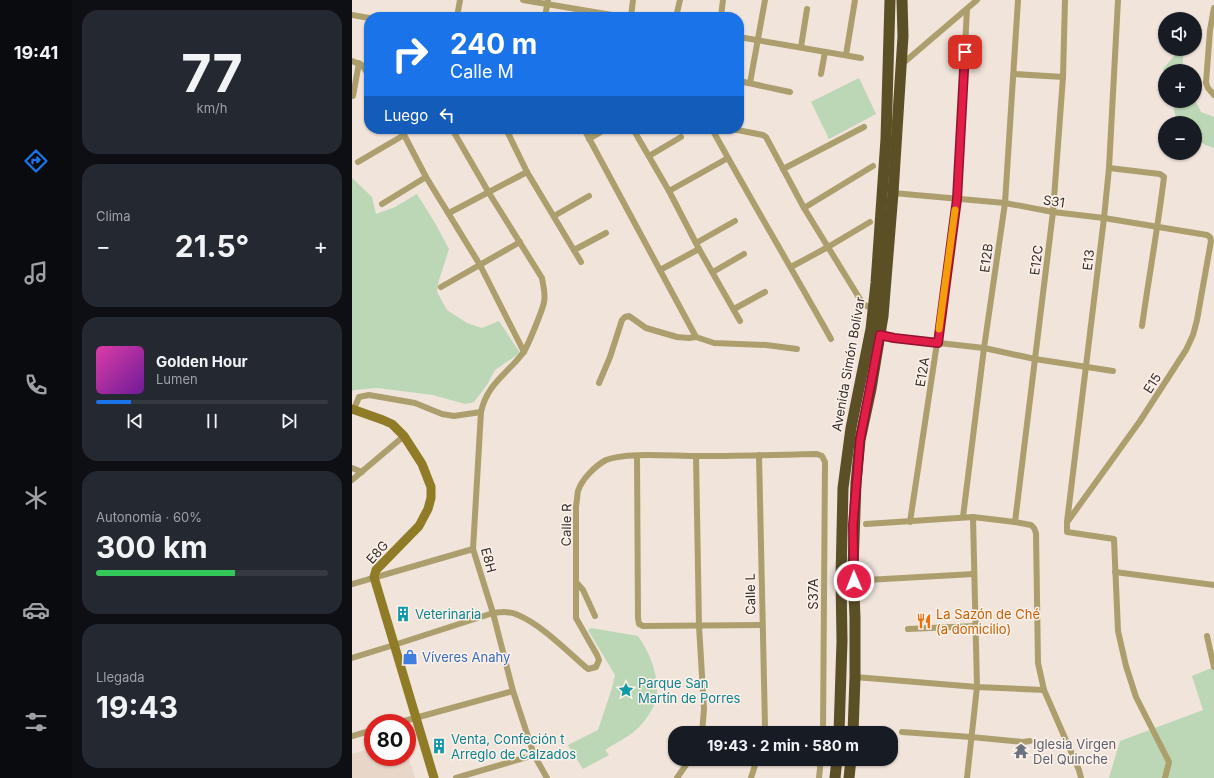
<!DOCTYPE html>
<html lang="es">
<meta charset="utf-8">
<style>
body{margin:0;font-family:Inter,sans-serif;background:#242831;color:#f1f3f6;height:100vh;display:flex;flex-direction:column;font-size:15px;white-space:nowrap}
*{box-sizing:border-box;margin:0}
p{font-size:13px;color:#9ea1a6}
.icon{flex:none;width:22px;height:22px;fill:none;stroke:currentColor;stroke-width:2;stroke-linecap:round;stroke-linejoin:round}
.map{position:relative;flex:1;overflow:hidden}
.details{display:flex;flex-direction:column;gap:10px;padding:10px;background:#0d0f14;width:280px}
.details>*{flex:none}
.hud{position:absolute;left:12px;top:12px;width:380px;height:122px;border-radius:16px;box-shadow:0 1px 3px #0004;background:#1a73e8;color:#fff;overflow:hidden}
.tools{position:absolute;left:806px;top:12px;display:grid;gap:8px}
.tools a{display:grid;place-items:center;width:44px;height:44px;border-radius:50%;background:#171b24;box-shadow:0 1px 3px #0004;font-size:20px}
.speed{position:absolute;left:12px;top:714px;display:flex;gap:8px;font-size:20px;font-weight:700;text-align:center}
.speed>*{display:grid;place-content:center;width:52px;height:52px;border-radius:50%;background:#171b24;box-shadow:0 1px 3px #0004;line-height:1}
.speed .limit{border:6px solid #d22;background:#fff;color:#111}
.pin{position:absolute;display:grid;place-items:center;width:34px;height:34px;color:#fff;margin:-17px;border-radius:8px;box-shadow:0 2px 6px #0006}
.me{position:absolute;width:44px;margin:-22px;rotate:359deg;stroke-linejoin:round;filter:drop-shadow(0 0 3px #0008)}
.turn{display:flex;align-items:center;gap:14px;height:84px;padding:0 20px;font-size:18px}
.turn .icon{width:52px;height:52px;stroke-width:2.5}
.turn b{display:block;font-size:28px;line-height:34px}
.then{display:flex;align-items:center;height:38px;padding:0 20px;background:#0003;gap:8px;font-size:15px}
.big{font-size:30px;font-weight:700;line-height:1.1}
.details .tile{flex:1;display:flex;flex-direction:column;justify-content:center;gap:6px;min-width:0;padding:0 14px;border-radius:16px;background:#242831}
.details .dial{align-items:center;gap:0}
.dial b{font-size:52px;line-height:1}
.song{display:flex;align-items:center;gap:12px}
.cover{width:48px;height:48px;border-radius:6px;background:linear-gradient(135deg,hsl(320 70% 55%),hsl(280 70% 35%))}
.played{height:4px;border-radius:2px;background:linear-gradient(90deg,#1a73e8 15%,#363941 15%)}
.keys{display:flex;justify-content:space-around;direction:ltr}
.heat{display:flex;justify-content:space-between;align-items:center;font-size:22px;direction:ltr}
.charge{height:6px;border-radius:3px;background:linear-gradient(90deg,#34c759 60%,#363941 0)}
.trip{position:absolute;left:316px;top:726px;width:230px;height:40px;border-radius:16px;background:#171b24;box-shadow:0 1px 3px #0004;font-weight:700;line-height:40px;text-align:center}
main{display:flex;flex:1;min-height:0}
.menu{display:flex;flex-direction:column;width:72px;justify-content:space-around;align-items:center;background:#090b0e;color:#9ea1a6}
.menu .icon{width:28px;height:28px}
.menu .active{color:#1a73e8}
.menu b{font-size:18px;color:#f1f3f6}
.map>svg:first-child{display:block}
</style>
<main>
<nav class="menu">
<b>19:41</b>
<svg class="icon active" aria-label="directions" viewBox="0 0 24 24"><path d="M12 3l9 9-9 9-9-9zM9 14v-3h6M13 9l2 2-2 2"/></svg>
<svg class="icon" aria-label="music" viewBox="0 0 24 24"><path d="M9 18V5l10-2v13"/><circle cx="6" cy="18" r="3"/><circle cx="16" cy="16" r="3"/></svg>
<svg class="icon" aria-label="phone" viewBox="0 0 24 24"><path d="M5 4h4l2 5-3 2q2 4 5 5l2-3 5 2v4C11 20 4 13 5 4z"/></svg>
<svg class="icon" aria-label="climate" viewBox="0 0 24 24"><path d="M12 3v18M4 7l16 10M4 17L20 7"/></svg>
<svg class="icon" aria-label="car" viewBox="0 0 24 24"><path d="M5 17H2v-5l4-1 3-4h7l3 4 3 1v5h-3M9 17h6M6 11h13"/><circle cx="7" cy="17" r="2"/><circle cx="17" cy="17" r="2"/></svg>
<svg class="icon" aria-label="filters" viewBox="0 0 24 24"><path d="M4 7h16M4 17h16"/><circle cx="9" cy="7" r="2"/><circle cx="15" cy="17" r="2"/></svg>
</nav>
<section class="details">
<div class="tile dial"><b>77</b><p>km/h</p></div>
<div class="tile"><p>Clima</p>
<div class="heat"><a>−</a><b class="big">21.5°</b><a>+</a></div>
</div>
<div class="tile">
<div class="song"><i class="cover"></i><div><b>Golden Hour</b><p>Lumen</p></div></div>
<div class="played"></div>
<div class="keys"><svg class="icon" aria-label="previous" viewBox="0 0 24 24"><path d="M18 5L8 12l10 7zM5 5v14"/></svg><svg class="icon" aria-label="pause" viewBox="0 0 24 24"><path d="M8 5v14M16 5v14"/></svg><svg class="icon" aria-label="next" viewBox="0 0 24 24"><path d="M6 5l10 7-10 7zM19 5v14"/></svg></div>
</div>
<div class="tile"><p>Autonomía · 60%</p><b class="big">300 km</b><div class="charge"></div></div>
<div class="tile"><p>Llegada</p><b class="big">19:43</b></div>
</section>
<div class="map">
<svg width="862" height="778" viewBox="0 0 862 778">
<rect width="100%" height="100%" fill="#f0e4db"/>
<path fill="#e8d7c9" d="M21,748V757H55V753L63,778H0V754Z"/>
<g fill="#bbd7b5">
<path d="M828,49H832L830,71H813V76L811,69Z"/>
<path d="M507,78L524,114L477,139L459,102Z"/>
<path d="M843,100L849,112L862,117V148L853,145L843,136V123H830L824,118L820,101Z"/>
<path d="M0,178L20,197L24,214L43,207L65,194L83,223L97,249L87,280L85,292L95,310L115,323L130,328L147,321L168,353L143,370L135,385L122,402L113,404L81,395L25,388L2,390L0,391Z"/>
<path d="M239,628L286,636C298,653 306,674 305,694C305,705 292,723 284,730C275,738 263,743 253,750L257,755L231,769L216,745L246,730L260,688L263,675L236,630Z"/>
<path d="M862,667V778H757L768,741L851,710L840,676Z"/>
</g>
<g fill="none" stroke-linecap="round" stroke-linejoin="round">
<g stroke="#ac9f6d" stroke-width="6">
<path d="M171,0L272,17"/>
<path d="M766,0L757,168L752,218L715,522V532L762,539L766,631L774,666L784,697L817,762L813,778"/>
<path d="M862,8L858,30L854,83L856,88L862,95"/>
<path d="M0,15L17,18"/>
<path d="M105,17L108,0"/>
<path d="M193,17L196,0"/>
<path d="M279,17L281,0"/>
<path d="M324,17L328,0"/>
<path d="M369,17L371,0"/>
<path d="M387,37L509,58"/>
<path d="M449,47L455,9"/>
<path d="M494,55L503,0"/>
<path d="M0,61L10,65L17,76"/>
<path d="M549,65L625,0"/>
<path d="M469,74L473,52"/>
<path d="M662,74L711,77"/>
<path d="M387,81L438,92"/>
<path d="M398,83L413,0"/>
<path d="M1,96L7,63"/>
<path d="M49,129L74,177L128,265L172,352"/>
<path d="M100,129L137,193L190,278C191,285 194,294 192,302C191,309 175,348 171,353C155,374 135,384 129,412L121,549L141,613L161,691L182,755L195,778"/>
<path d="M154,129L175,172L229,262"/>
<path d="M232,129L344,337"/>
<path d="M281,129L317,191L347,249L388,321"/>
<path d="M360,129C399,200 440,269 479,339"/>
<path d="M380,129L411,135L414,137L452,208L511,304L521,309"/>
<path d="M156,133L165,129"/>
<path d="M237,139L254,129"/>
<path d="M297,156L329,137"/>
<path d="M6,162L52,135"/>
<path d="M757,168L808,174L812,177C806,227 797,276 790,326"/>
<path d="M431,169L512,127"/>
<path d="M317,191L376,158"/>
<path d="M541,193L653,203L701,212L752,218L855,235L858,237L859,241L845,320L841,335L834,350L788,421L716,521"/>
<path d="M30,204L74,177"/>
<path d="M452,208L521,166"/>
<path d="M97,213L175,172"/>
<path d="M202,216L237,196"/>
<path d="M344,243L383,221"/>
<path d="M222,250L254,233"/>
<path d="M439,267L476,247L518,222"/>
<path d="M308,270L347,249"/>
<path d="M361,272L392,254"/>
<path d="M89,287L168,242"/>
<path d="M382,309L413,292"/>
<path d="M529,335L542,338L632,348L683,359L761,371"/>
<path d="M247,383L258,357L270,320L273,317L277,316L294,328L325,337L337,338L344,337L362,343L414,345L445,349"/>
<path d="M2,409L7,397L17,395L63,403L90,414L102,416L129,412"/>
<path d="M407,455L413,726L411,733"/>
<path d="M285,456L286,618L287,624L291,626L410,625"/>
<path d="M344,456L347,626L352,709L350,733"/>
<path d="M0,468L10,472"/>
<path d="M0,480L52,436"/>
<path d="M611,517L632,348L653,203L666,0"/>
<path d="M558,522L585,343L605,199L615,9"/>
<path d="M663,522L701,212L711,77L713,0"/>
<path d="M514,524L621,517L663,522L679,525L682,528L684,533L686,663L692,690L727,770L729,778"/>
<path d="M763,572L862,585"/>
<path d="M514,580L622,574"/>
<path d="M224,582L231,590L243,616"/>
<path d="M0,584L121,549"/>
<path d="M556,629L623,626"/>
<path d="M855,636L862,667"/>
<path d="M0,658L42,645L141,613C150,612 158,611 166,615C190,625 216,652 236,669L244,667L247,660L245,655L224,618V506C225,502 225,496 226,491C230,479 243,466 254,460C273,452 321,456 342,456C383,456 424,455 465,454L470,456L473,462L471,733"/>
<path d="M503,677L625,687L692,690"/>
<path d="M45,723L161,691"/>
<path d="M550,732L619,737L671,742L678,741"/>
<path d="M0,736L21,730"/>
<path d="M104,778L182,755"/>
<path d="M325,778L338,759"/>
<path d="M399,778L405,759"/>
<path d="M467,778L469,759"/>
<path d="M615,778L625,687L621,517"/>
</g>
<path stroke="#907b26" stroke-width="9" d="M0,409L31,420L40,424L52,436L70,464L79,487V498L76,509L67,526L24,570L22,577L82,778"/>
<g stroke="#5a4f25" stroke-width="11">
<path d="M487,733L490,641L489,578L491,488L499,428L519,329L524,283L534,139L538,0"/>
<path d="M501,733L503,677V618L501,568L504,483L508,440L519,389L531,316L541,193L551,36L550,0"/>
<path d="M483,778L485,759"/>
<path d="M497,778L499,759"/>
</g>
</g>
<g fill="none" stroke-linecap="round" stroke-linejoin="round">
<defs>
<path id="route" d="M502,581L501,525L508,440L528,335L542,338L586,343L605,199L613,52"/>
</defs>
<use href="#route" stroke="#92132f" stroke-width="10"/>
<use href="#route" stroke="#e11d48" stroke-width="7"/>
<path stroke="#f59e0b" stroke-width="7" d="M587,329L603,210"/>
</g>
<defs>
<symbol id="building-bare" viewBox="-9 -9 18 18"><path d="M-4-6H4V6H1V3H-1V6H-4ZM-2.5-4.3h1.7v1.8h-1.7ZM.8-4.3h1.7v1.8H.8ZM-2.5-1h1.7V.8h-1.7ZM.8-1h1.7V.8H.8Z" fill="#0f9aa8" stroke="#fdf1e9" stroke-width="2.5" paint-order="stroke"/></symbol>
<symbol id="restaurant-bare" viewBox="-9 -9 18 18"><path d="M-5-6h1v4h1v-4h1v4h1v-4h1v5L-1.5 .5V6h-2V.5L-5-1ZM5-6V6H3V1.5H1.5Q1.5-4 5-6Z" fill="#e8710a" stroke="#fdf1e9" stroke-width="2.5" paint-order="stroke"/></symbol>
<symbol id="shop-bare" viewBox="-9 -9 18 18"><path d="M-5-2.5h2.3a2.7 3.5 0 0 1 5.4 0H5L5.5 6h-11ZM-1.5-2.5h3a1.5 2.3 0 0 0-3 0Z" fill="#3f7fe0" stroke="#fdf1e9" stroke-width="2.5" paint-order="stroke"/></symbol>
<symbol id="sight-bare" viewBox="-9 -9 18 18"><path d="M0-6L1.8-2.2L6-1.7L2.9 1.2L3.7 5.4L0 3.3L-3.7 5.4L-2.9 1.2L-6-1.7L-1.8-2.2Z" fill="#0f9aa8" stroke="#fdf1e9" stroke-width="2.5" paint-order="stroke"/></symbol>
<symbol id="temple-bare" viewBox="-9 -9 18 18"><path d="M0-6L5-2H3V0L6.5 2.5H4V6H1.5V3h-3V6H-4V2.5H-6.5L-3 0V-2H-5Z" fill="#6b7280" stroke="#fdf1e9" stroke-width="2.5" paint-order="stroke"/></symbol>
</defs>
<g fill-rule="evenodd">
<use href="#building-bare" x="40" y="603" width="22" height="22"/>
<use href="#restaurant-bare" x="561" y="610" width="22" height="22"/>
<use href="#shop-bare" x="47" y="646" width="22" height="22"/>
<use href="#sight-bare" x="263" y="679" width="22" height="22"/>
<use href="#building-bare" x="76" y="735" width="22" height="22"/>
<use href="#temple-bare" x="658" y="740" width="22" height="22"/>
</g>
<g text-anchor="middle" stroke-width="3" stroke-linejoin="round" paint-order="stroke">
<g font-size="13" fill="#322e2b" stroke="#fdf1e9">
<text transform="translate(702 201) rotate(9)" y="5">S31</text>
<text transform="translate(634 258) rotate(-82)" y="5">E12B</text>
<text transform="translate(684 260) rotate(-83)" y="5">E12C</text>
<text transform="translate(736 260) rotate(-83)" y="5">E13</text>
<text transform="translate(496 364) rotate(-80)" y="5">Avenida Simón Bolívar</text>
<text transform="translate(570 372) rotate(-81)" y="5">E12A</text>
<text transform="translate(800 383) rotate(-57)" y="5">E15</text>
<text transform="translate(214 525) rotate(-89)" y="5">Calle R</text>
<text transform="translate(25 552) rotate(-48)" y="5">E8G</text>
<text transform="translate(137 560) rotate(75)" y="5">E8H</text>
<text transform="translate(398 594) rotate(-91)" y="5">Calle L</text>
<text transform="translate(461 594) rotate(-90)" y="5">S37A</text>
</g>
<g font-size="13" fill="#0d838f" stroke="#fdf1e9" text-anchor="start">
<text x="63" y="619">Veterinaria</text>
<text x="286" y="688">Parque San<tspan x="286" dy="15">Martín de Porres</tspan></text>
<text x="99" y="744">Venta, Confeción t<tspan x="99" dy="15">Arreglo de Calzados</tspan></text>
</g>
<g font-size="13" fill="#c56008" stroke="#fdf1e9" text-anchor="start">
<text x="584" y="619">La Sazón de Ché<tspan x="584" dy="15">(a domicilio)</tspan></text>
</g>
<g font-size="13" fill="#366cbe" stroke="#fdf1e9" text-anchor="start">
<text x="70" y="662">Víveres Anahy</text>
</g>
<g font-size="13" fill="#5b616d" stroke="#fdf1e9" text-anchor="start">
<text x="681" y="749">Iglesia Virgen<tspan x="681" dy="15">Del Quinche</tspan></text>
</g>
</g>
</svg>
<div class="tools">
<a><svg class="icon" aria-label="sound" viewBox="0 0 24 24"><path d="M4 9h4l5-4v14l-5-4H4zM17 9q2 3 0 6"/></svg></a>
<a>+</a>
<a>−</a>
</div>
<div class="speed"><div class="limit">80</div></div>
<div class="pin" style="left:613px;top:52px;background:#d93025"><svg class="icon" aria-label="arrive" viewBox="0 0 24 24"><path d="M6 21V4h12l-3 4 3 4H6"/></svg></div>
<svg class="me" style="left:502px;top:581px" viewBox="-20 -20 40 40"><circle r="17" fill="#e11d48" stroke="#fff" stroke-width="3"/><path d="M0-11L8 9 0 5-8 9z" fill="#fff"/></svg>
<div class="trip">19:43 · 2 min · 580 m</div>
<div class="hud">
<div class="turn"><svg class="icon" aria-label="right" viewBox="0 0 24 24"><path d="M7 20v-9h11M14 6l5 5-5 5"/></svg><div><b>240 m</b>Calle M</div></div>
<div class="then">Luego<svg class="icon" aria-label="left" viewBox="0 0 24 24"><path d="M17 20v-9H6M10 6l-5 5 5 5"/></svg></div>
</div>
</div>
</main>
